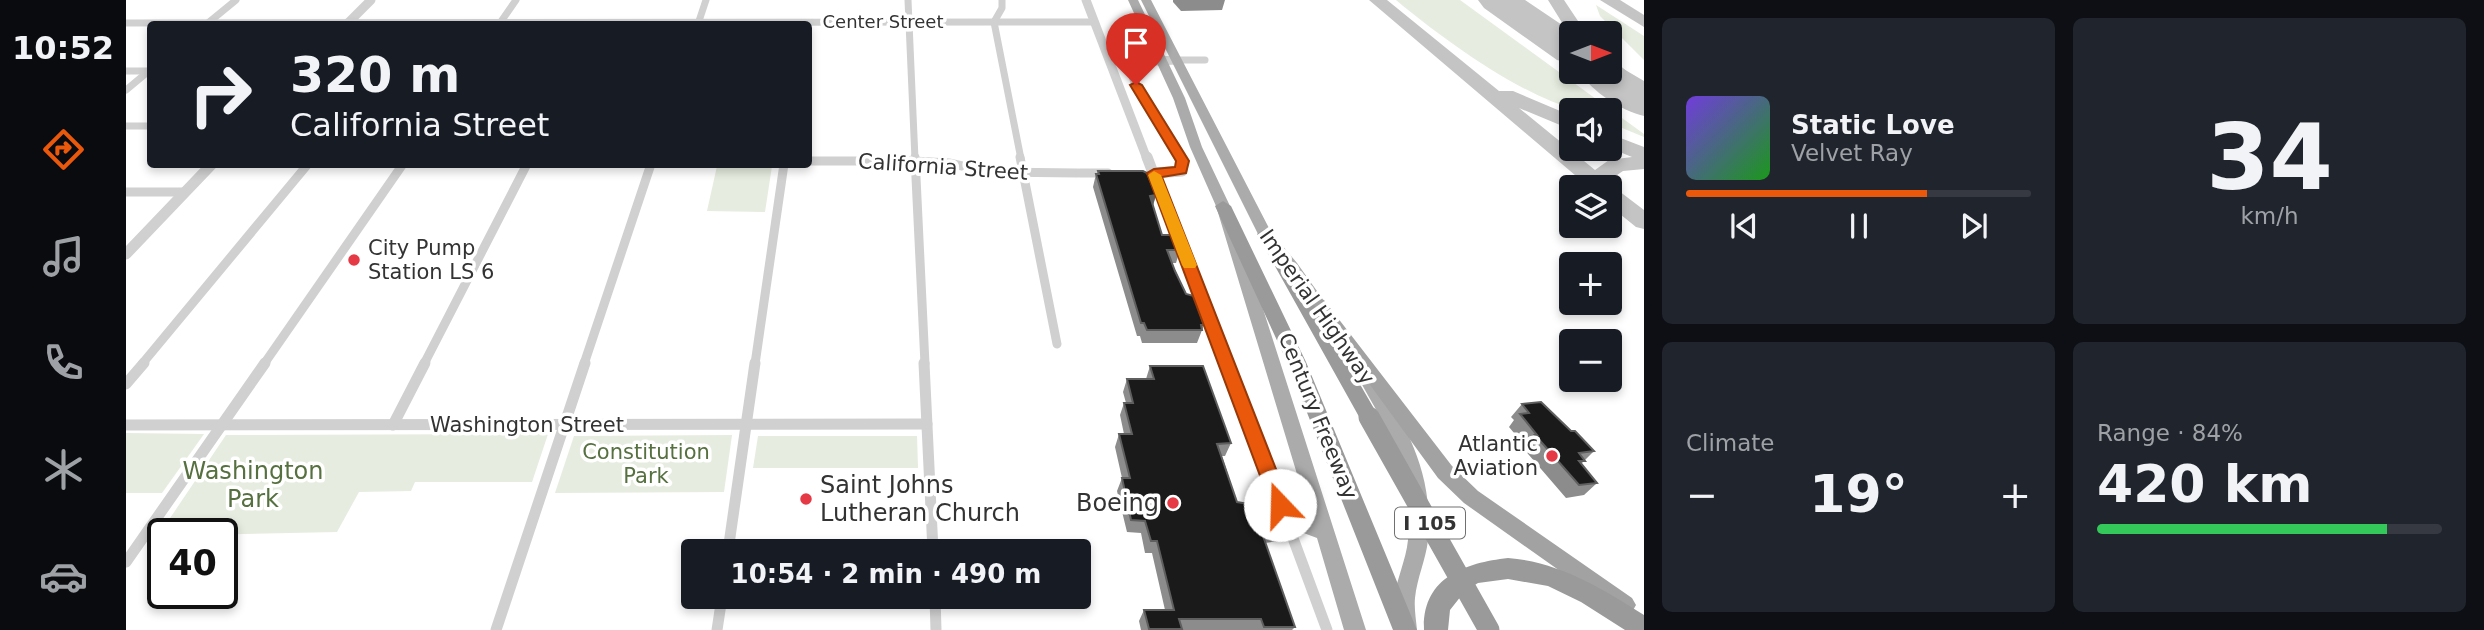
<!DOCTYPE html>
<meta charset="utf-8">
<style>
body{margin:0;font-family:"DejaVu Sans",sans-serif;background:#20242c;color:#f1f3f6;height:100vh;display:flex;flex-direction:column;font-size:26px;white-space:nowrap}
*{box-sizing:border-box;margin:0}
p{font-size:23px;color:#9ea1a6}
.icon{flex:none;width:38px;height:38px;fill:none;stroke:currentColor;stroke-width:2;stroke-linecap:round;stroke-linejoin:round}
.map{position:relative;flex:1;overflow:hidden}
.drawer{display:flex;flex-direction:column;gap:18px;padding:18px;background:#0d0f14;width:840px}
.drawer>*{flex:none}
.guide{position:absolute;left:21px;top:21px;width:665px;height:147px;border-radius:7px;box-shadow:0 4px 10px #0003;background:#171b24;color:#f1f3f6;overflow:hidden}
.needle{width:46px;rotate:90deg}
.buttons{position:absolute;left:1433px;top:21px;display:grid;gap:14px}
.buttons a{display:grid;place-items:center;width:63px;height:63px;border-radius:7px;background:#171b24;box-shadow:0 4px 10px #0003;font-size:35px}
.speed{position:absolute;left:21px;top:518px;display:flex;gap:14px;font-size:35px;font-weight:700;text-align:center}
.speed>*{display:grid;place-content:center;width:91px;height:91px;border-radius:50%;background:#171b24;box-shadow:0 4px 10px #0003;line-height:1}
.speed .limit{border:4px solid #111;border-radius:10px;background:#fff;color:#111}
.pin{position:absolute;display:grid;place-items:center;width:60px;height:60px;color:#fff;margin:-72px -30px;border-radius:50% 50% 50% 0;rotate:-45deg;box-shadow:0 0 7px #0007}
.pin .icon{rotate:45deg}
.me{position:absolute;width:77px;margin:-38px;rotate:339deg;stroke-linejoin:round;filter:drop-shadow(0 0 5px #0008)}
.turn{display:flex;align-items:center;gap:24px;height:147px;padding:0 28px;font-size:32px}
.turn .icon{width:91px;height:91px;stroke-width:2.5}
.turn b{display:block;font-size:49px;line-height:60px}
.big{font-size:52px;font-weight:700;line-height:1.1}
.drawer .card{flex:1;display:flex;flex-direction:column;justify-content:center;gap:10px;min-width:0;padding:0 24px;border-radius:10px;background:#20242c}
.drawer .dial{align-items:center;gap:0}
.dial b{font-size:91px;line-height:1}
.song{display:flex;align-items:center;gap:21px}
.cover{width:84px;height:84px;border-radius:10px;background:linear-gradient(135deg,hsl(260 70% 55%),hsl(120 70% 35%))}
.played{height:7px;border-radius:4px;background:linear-gradient(90deg,#ea580c 70%,#363941 70%)}
.keys{display:flex;justify-content:space-around;direction:ltr}
.heat{display:flex;justify-content:space-between;align-items:center;font-size:38px;direction:ltr}
.charge{height:10px;border-radius:5px;background:linear-gradient(90deg,#34c759 84%,#363941 0)}
.drawer .tiles{flex:1;display:grid;gap:18px;grid-template-columns:repeat(2,1fr)}
.trip{position:absolute;left:555px;top:539px;width:410px;height:70px;border-radius:7px;background:#171b24;box-shadow:0 4px 10px #0003;font-weight:700;line-height:70px;text-align:center}
main{display:flex;flex:1;min-height:0}
.tab-bar{display:flex;flex-direction:column;width:126px;justify-content:space-around;align-items:center;background:#090b0e;color:#9ea1a6}
.tab-bar .icon{width:49px;height:49px}
.tab-bar .on{color:#ea580c}
.tab-bar b{font-size:32px;color:#f1f3f6}
.map>svg:first-child{display:block}
</style>
<main>
<nav class="tab-bar">
<b>10:52</b>
<svg class="icon on" aria-label="directions" viewBox="0 0 24 24"><path d="M12 3l9 9-9 9-9-9zM9 14v-3h6M13 9l2 2-2 2"/></svg>
<svg class="icon" aria-label="music" viewBox="0 0 24 24"><path d="M9 18V5l10-2v13"/><circle cx="6" cy="18" r="3"/><circle cx="16" cy="16" r="3"/></svg>
<svg class="icon" aria-label="phone" viewBox="0 0 24 24"><path d="M5 4h4l2 5-3 2q2 4 5 5l2-3 5 2v4C11 20 4 13 5 4z"/></svg>
<svg class="icon" aria-label="climate" viewBox="0 0 24 24"><path d="M12 3v18M4 7l16 10M4 17L20 7"/></svg>
<svg class="icon" aria-label="car" viewBox="0 0 24 24"><path d="M5 17H2v-5l4-1 3-4h7l3 4 3 1v5h-3M9 17h6M6 11h13"/><circle cx="7" cy="17" r="2"/><circle cx="17" cy="17" r="2"/></svg>
</nav>
<div class="map">
<svg width="1518" height="630" viewBox="0 0 1518 630">
<rect width="100%" height="100%" fill="#fff"/>
<g fill="#e6ecdf">
<path d="M1270,0H1334L1518,134V137L1484,123V110C1474,110 1461,112 1451,110C1395,96 1314,37 1270,0Z"/>
<path d="M1470,5L1518,36V60L1474,16Z"/>
<path d="M591,166H646L639,212L581,211Z"/>
<path d="M0,433L78,434L36,493H0Z"/>
<path d="M422,434L406,482H289L285,491L233,492L211,532L32,536L100,435Z"/>
<path d="M606,435L598,492L429,493L448,436Z"/>
<path d="M632,436H791L792,468H627Z"/>
</g>
<g fill="none" stroke-linecap="round" stroke-linejoin="round">
<g fill="#c4c4c4" fill-rule="evenodd">
<path d="M1243,0H1261L1373,91H1387L1446,116V130L1393,108L1469,170L1483,160L1506,157L1484,148V134L1518,147V169L1497,171L1488,177L1489,188L1518,210V229L1510,227L1484,206V187H1463Z"/>
<path d="M1422,0H1438L1460,33H1446L1445,37Z"/>
<path d="M1474,0H1494L1518,15V27Z"/>
<path d="M1484,61L1491,63L1518,86V102L1511,100L1478,72H1484Z"/>
</g>
<g fill="#c4c4c4" fill-rule="evenodd">
<path d="M1352,0H1399L1448,33H1446V64L1431,60L1358,8Z"/>
<path d="M1484,61L1518,81V116C1494,110 1467,92 1453,72H1484Z"/>
</g>
<g stroke="#d0d0d0" stroke-width="7">
<path d="M782,0L789,159"/>
<path d="M876,0V8L868,22L895,159"/>
<path d="M0,23L969,22"/>
<path d="M82,23L110,0"/>
<path d="M374,23L390,0"/>
<path d="M572,24L580,0"/>
<path d="M1050,60H1079"/>
<path d="M0,71H24"/>
<path d="M0,90L24,70"/>
<path d="M0,126H24"/>
</g>
<g stroke="#d0d0d0" stroke-width="9">
<path d="M789,157L799,364"/>
<path d="M894,157L931,344"/>
<path d="M682,161H787L823,163L863,172L951,173"/>
<path d="M954,173H982"/>
<path d="M0,192H59"/>
<path d="M16,364L182,164"/>
<path d="M138,364L277,164"/>
<path d="M298,364L401,164"/>
<path d="M458,364L525,164"/>
<path d="M629,364L658,164"/>
</g>
<g stroke="#d0d0d0" stroke-width="11">
<path d="M798,363L807,551"/>
<path d="M0,384L18,363"/>
<path d="M0,425L801,424"/>
<path d="M267,425L299,363"/>
<path d="M1161,522L1201,630"/>
<path d="M602,551L629,363"/>
<path d="M0,562L139,363"/>
<path d="M809,597L810,630"/>
<path d="M370,630L459,363"/>
<path d="M591,630L596,597"/>
</g>
<g stroke="#d0d0d0" stroke-width="9">
<path d="M960,0L1021,159"/>
<path d="M221,24L245,0"/>
<path d="M1050,60L1012,62L1004,67L1010,85L1054,159"/>
</g>
<g stroke="#d0d0d0" stroke-width="11">
<path d="M1021,157L1100,364"/>
<path d="M1028,173L1056,171L1057,164L1053,157"/>
<path d="M0,254L86,164"/>
</g>
<path stroke="#d0d0d0" stroke-width="15" d="M1100,363L1161,522"/>
<g fill="#ababab" fill-rule="evenodd">
<path d="M1002,0H1012L1059,98L1076,147L1104,206L1240,630H1218L1191,538L1175,532L1154,528L1151,522L1154,516L1161,513L1184,517L1090,206L1064,147L1047,98Z"/>
<path d="M1015,0H1025L1145,232L1171,263L1208,315L1210,319L1208,323H1196L1161,269L1132,234Z"/>
<path d="M1241,373L1247,374C1281,426 1308,475 1302,540C1300,559 1291,578 1289,598C1288,608 1290,619 1291,630H1269C1269,619 1267,608 1268,598C1271,578 1280,560 1282,540C1290,468 1265,438 1233,379L1235,374Z"/>
</g>
<path fill="#a2a2a2" fill-rule="evenodd" d="M1193,299L1198,300L1326,466L1352,491L1506,598L1510,605L1506,612L1499,615L1492,612L1338,503L1312,478L1188,308L1185,304Z"/>
<g fill="#9a9a9a" fill-rule="evenodd">
<path d="M1097,201L1105,206L1180,362L1291,630H1267L1161,362L1089,206Z"/>
<path d="M1139,229L1147,234L1250,412L1253,417L1250,422L1243,425L1236,422L1131,234Z"/>
<path d="M1382,558C1433,562 1475,588 1518,615V630H1499L1455,602L1422,586L1382,579L1352,583L1339,591L1324,610L1322,630H1298C1296,578 1338,563 1382,558Z"/>
</g>
<path stroke="#9a9a9a" stroke-width="21" d="M1243,417L1363,630"/>
</g>
<g fill="#8c8c8c">
<path d="M1047,0H1099L1096,10L1055,11L1047,2Z"/>
<path d="M972,171L1030,195L1027,206L1036,235L1054,250L1050,263H1046L1060,294L1078,325L1071,343H1016L1014,336H1011L967,187L970,174H971Z"/>
<path d="M1024,366L1105,443L1099,456H1096L1111,502L1159,529L1152,541L1139,543L1169,627L1166,630H1015L1013,621L1018,610H1039L1026,553H1019L1015,533L1001,532L991,491L996,478L989,447L993,434H998L994,415L998,403H1000L997,392L1001,379H1020Z"/>
<path d="M1396,404L1445,431L1468,451L1455,464L1471,483L1458,495L1440,498L1397,448L1399,446L1383,427L1388,420L1385,417Z"/>
</g>
<path fill="#5f5f5f" d="M1030,195L1026,208L1024,196Z"/>
<g fill="#1a1a1a" stroke="#5f5f5f" stroke-width="2">
<path d="M972,171H1017L1021,173L1030,195L1024,196L1036,235H1048L1054,250H1041L1049,271L1060,294L1068,296L1078,325H1075L1076,330H1021L1018,323H1015L970,174H973Z"/>
<path d="M1024,366H1077L1105,443L1091,444L1111,502L1152,509L1159,529L1136,533L1169,627H1138L1135,619H1053L1056,629H1023L1018,610H1048L1031,541H1025L1019,521L1005,520L996,478H1004L993,434H1006L998,403H1007L1001,379H1028Z"/>
<path d="M1415,402L1445,431H1449L1468,451L1453,453L1459,461H1453L1471,483L1453,485L1409,435H1411L1394,414L1403,413L1396,404Z"/>
</g>
<path fill="#ea580c" stroke="#983908" stroke-width="2" d="M1010,82L1016,85L1063,161L1060,173L1036,177L1164,505L1161,511L1154,514L1148,511L1145,505L1021,173L1028,169L1049,167L1050,161L1004,85Z"/>
<path fill="#f59e0b" d="M1028,171L1035,175L1071,265L1069,268H1058L1056,265L1022,175Z"/>
<g fill="#e63946" stroke="#fff" stroke-width="2.5">
<circle cx="228" cy="260" r="7"/>
<circle cx="1426" cy="456" r="7"/>
<circle cx="680" cy="499" r="7"/>
<circle cx="1047" cy="503" r="7"/>
</g>
<g text-anchor="middle" stroke-width="7" stroke-linejoin="round" paint-order="stroke">
<g font-size="18" fill="#333" stroke="#fff">
<text x="757" y="28">Center Street</text>
</g>
<rect fill="#fff" stroke="#707070" stroke-width="2" x="1269" y="507.5" width="70" height="31" rx="5"/>
<g font-size="19" font-weight="bold" fill="#333">
<text x="1304" y="530">I 105</text>
</g>
<g font-size="21" fill="#333" stroke="#fff">
<text transform="translate(817 167) rotate(4)" y="7">California Street</text>
<text transform="translate(1191 307) rotate(55)" y="7">Imperial Highway</text>
<text transform="translate(1192 416) rotate(68)" y="7">Century Freeway</text>
<text x="401" y="432">Washington Street</text>
</g>
<g font-size="21" fill="#333" stroke="#fff" text-anchor="start">
<text x="242" y="255">City Pump<tspan x="242" dy="24">Station LS 6</tspan></text>
<text x="1412" y="451" text-anchor="end">Atlantic<tspan x="1412" dy="24">Aviation</tspan></text>
</g>
<g font-size="21" fill="#56703f" stroke="#fff">
<text x="520" y="459">Constitution<tspan x="520" dy="24">Park</tspan></text>
</g>
<g font-size="24" fill="#56703f" stroke="#fff">
<text x="127" y="479">Washington<tspan x="127" dy="28">Park</tspan></text>
</g>
<g font-size="24" fill="#333" stroke="#fff" text-anchor="start">
<text x="694" y="493">Saint Johns<tspan x="694" dy="28">Lutheran Church</tspan></text>
<text x="1033" y="511" text-anchor="end">Boeing</text>
</g>
</g>
</svg>
<div class="buttons">
<a><svg class="needle" viewBox="-14 -14 28 28"><path d="M0-13l5 13h-10z" fill="#e53935"/><path d="M0 13l5-13h-10z" fill="#9ea1a6"/></svg></a>
<a><svg class="icon" aria-label="sound" viewBox="0 0 24 24"><path d="M4 9h4l5-4v14l-5-4H4zM17 9q2 3 0 6"/></svg></a>
<a><svg class="icon" aria-label="layers" viewBox="0 0 24 24"><path d="M12 4l9 5-9 5-9-5zM3 14l9 5 9-5"/></svg></a>
<a>+</a>
<a>−</a>
</div>
<div class="speed"><div class="limit">40</div></div>
<div class="pin" style="left:1010px;top:85px;background:#d93025"><svg class="icon" aria-label="arrive" viewBox="0 0 24 24"><path d="M6 21V4h12l-3 4 3 4H6"/></svg></div>
<svg class="me" style="left:1154px;top:505px" viewBox="-20 -20 40 40"><circle r="19" fill="#fff"/><path d="M0-13L10 11 0 6-10 11z" fill="#ea580c"/></svg>
<div class="trip">10:54 · 2 min · 490 m</div>
<div class="guide">
<div class="turn"><svg class="icon" aria-label="right" viewBox="0 0 24 24"><path d="M7 20v-9h11M14 6l5 5-5 5"/></svg><div><b>320 m</b>California Street</div></div>
</div>
</div>
<section class="drawer">
<div class="tiles">
<div class="card">
<div class="song"><i class="cover"></i><div><b>Static Love</b><p>Velvet Ray</p></div></div>
<div class="played"></div>
<div class="keys"><svg class="icon" aria-label="previous" viewBox="0 0 24 24"><path d="M18 5L8 12l10 7zM5 5v14"/></svg><svg class="icon" aria-label="pause" viewBox="0 0 24 24"><path d="M8 5v14M16 5v14"/></svg><svg class="icon" aria-label="next" viewBox="0 0 24 24"><path d="M6 5l10 7-10 7zM19 5v14"/></svg></div>
</div>
<div class="card dial"><b>34</b><p>km/h</p></div>
<div class="card"><p>Climate</p>
<div class="heat"><a>−</a><b class="big">19°</b><a>+</a></div>
</div>
<div class="card"><p>Range · 84%</p><b class="big">420 km</b><div class="charge"></div></div>
</div>
</section>
</main>
